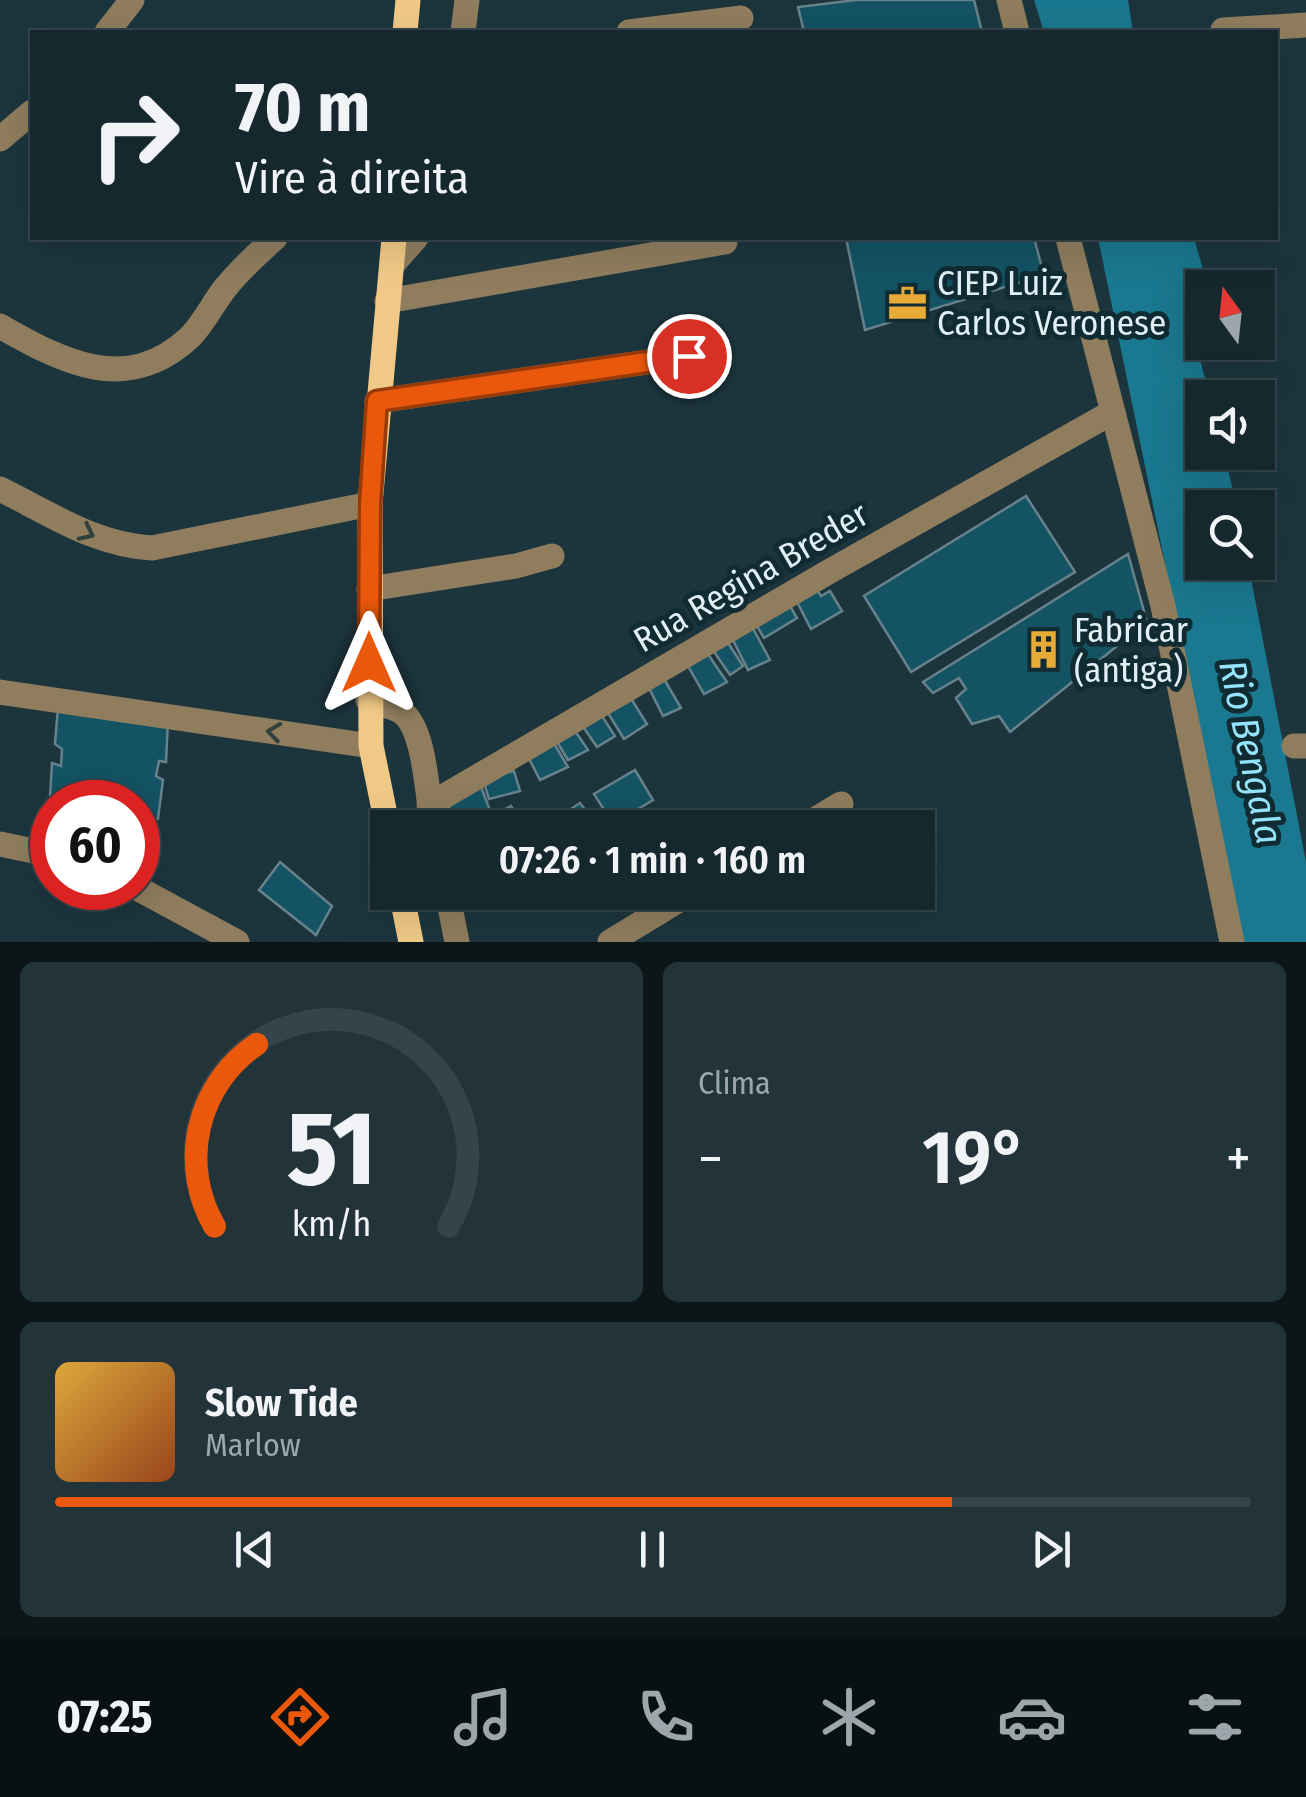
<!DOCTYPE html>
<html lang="pt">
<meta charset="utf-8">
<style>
body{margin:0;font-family:"Fira Sans Condensed",sans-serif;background:#22343a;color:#f1f3f6;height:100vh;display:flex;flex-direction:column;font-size:38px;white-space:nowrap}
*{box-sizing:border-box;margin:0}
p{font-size:32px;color:#9da6aa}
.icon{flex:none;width:55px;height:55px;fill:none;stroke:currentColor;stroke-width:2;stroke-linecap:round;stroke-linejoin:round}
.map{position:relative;height:942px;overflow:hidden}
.side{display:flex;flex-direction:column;gap:20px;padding:20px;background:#0c1619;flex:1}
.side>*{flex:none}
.guide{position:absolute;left:30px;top:30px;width:1248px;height:210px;border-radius:0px;box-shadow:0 10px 40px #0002,0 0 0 2px #34444a;background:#15282e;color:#f1f3f6;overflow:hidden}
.needle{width:65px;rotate:345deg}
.buttons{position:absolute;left:1185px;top:270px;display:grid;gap:20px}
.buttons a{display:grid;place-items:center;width:90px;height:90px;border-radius:0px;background:#15282e;box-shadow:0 10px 40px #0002,0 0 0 2px #34444a;font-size:50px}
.speed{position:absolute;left:30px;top:780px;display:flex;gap:20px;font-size:50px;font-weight:700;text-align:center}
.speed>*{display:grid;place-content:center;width:130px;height:130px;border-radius:50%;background:#15282e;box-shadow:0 10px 40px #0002,0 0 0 2px #34444a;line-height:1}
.speed .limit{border:15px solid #d22;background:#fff;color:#111}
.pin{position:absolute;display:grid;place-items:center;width:85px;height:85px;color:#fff;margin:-42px;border:5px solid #fff;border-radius:50%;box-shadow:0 2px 10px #0007}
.me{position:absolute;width:110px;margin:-55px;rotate:0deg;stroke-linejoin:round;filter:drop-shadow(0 0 8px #0008)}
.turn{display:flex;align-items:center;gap:35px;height:210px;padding:0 40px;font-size:45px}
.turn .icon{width:130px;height:130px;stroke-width:2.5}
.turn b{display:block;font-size:70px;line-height:85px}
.big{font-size:75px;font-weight:600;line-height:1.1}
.side .card{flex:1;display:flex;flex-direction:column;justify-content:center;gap:15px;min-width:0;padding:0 35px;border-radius:15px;background:#22343a}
.side .dial{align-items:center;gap:0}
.dial svg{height:260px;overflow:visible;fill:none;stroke:#34444a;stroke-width:7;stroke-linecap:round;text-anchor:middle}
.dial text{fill:#f1f3f6;stroke:none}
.song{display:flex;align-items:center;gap:30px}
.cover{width:120px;height:120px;border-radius:15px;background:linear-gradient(135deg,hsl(40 70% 55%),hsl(20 70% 35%))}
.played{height:10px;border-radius:5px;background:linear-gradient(90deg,#ea580c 75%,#34444a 75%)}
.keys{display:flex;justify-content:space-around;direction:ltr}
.heat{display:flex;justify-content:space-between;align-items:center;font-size:55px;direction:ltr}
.side .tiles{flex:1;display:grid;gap:20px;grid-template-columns:1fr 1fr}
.card:last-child{grid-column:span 2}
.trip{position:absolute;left:370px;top:810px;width:565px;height:100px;border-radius:0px;background:#15282e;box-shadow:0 10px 40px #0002,0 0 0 2px #34444a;font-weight:600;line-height:100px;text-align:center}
.dock{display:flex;height:160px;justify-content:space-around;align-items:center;background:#081012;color:#9da6aa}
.dock .icon{width:70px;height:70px}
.dock .selected{color:#ea580c}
.dock b{font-size:45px;color:#f1f3f6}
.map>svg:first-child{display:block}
</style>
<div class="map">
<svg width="1306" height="942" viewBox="0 0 1306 942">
<rect width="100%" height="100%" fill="#1c353d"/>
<g fill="#1a7890">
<path d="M1034,0H1128L1133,32H1044Z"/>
<path d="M1098,238H1194L1203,269L1198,352L1210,397L1202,398V452L1224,453L1237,507L1202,508V562L1248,563L1306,862V942H1243Z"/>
</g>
<g fill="#135364" stroke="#67828b" stroke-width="2.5">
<path d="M856,0H974L982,32H804L798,7Z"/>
<path d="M846,238H1034L1044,275L865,330Z"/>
<path d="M1026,496L1075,572L911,672L864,596Z"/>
<path d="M1128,554L1147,622L1010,732L999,716L972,724L956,698L966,689L959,678L933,693L923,682Z"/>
<path d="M813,584L821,596L830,591L842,611L811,629L793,594Z"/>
<path d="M786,599L797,618L764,638L752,618Z"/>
<path d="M749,621L770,660L748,670L729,632Z"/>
<path d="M723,635L743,666L730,675L708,643Z"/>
<path d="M703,647L727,682L704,694L684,659Z"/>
<path d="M660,672L681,708L663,716L645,680Z"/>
<path d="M627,692L647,724L624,739L603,705Z"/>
<path d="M58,707L168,721L166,762L159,761L156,776L163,780L158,819L151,822L140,842L138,802H52V814L49,813L52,763L61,766L62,749L55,744Z"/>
<path d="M598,710L615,736L597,747L579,721Z"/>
<path d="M573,728L588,750L568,760L554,737Z"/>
<path d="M550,737L568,767L540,780L525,751Z"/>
<path d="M635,770L653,800L613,824L594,794Z"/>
<path d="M514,771L520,791L489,799L483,779Z"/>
<path d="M480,784L492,816L457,828L445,796Z"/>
<path d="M580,803L598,826L555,828L552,822Z"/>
<path d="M511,806L524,828H474L492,816Z"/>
<path d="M280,862L332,906L316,935L259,890Z"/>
</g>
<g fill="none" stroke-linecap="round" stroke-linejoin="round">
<g stroke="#907d5e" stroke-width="25">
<path d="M1009,0L1017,32"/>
<path d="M1223,30L1306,25"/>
<path d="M107,32L132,0"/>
<path d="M463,32L467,0"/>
<path d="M629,32L741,18"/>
<path d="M0,139L32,112"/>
<path d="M1068,238L1163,606L1232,942"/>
<path d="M392,265L416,238"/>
<path d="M387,301L725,242"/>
<path d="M0,326C63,362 127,396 190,337C204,323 213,303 226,287C241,269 258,253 275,238"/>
<path d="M377,401L689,356"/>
<path d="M0,489C51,514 95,545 152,548L370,504"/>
<path d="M369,589L516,566L552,556"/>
<path d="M0,692L371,746"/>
<path d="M368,700C378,704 391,706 400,711C426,726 427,799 433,828"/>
<path d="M1294,746H1306"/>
<path d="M429,805L830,571L1111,413"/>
<path d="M801,828L841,804"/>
<path d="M0,844L52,855"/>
<path d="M137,888L237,942"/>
<path d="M447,892L457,942"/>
<path d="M610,942L692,892"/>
</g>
<g stroke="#f0c987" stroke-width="25">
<path d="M405,32L408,0"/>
<path d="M388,829L371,746L370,504L394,238"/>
<path d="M401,892L411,942"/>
</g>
</g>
<defs><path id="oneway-chevron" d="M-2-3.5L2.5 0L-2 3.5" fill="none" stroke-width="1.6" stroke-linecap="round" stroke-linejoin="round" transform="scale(2.5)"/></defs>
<g stroke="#31403d">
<use href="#oneway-chevron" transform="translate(87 533) rotate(26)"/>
<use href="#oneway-chevron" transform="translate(274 732) rotate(-172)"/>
</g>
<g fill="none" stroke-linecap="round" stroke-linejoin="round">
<defs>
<path id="route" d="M369,663L370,504L377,401L689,356"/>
</defs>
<use href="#route" stroke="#983908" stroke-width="25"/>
<use href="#route" stroke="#ea580c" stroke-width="18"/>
</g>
<defs>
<symbol id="office-bare" viewBox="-9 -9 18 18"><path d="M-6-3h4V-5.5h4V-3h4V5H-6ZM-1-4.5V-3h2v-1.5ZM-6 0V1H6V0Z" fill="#e7ac37" stroke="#112b32" stroke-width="2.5" paint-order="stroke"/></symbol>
<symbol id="building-bare" viewBox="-9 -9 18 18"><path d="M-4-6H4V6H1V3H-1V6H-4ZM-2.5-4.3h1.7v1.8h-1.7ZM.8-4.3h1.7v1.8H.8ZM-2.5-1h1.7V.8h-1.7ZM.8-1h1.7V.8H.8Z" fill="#e7ac37" stroke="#112b32" stroke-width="2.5" paint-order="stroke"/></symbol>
</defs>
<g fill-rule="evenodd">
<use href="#office-bare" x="880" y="276" width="55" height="55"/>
<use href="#building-bare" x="1016" y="622" width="55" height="55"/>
</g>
<g text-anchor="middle" stroke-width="10" stroke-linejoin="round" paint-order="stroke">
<g font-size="35" fill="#e1f0f5" stroke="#112b32" text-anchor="start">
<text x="937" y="295">CIEP Luiz<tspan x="937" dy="40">Carlos Veronese</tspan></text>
<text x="1074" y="642">Fabricar<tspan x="1074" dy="40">(antiga)</tspan></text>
</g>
<g font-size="35" fill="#e1f0f5" stroke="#112b32">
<text transform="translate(751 577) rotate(-30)" y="12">Rua Regina Breder</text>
</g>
<g font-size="38" font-style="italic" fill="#94e4fd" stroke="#112b32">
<text transform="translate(1251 752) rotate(78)" y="13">Rio Bengala</text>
</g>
</g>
</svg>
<div class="buttons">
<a><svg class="needle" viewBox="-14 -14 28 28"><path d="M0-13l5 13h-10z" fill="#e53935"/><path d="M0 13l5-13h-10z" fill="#9da6aa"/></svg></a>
<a><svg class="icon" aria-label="sound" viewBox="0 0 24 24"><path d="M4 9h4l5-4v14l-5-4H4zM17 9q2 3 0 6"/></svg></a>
<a><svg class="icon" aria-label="search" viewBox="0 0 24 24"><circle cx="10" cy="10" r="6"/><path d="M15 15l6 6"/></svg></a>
</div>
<div class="speed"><div class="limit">60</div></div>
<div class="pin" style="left:689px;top:356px;background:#d93025"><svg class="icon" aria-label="arrive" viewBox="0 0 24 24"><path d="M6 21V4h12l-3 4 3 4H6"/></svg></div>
<svg class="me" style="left:369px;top:663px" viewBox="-20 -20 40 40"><path d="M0-17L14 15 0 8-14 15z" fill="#ea580c" stroke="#fff" stroke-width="4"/></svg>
<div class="trip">07:26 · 1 min · 160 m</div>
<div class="guide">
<div class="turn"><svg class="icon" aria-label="right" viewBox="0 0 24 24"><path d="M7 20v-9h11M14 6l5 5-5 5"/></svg><div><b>70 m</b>Vire à direita</div></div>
</div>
</div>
<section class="side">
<div class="tiles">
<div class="card dial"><svg viewBox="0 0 100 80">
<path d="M14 69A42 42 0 1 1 86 69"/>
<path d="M14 69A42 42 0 0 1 27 13" stroke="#ea580c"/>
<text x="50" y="56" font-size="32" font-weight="700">51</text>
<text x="50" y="72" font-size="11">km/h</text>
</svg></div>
<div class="card"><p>Clima</p>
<div class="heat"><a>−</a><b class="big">19°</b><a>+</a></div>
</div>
<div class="card">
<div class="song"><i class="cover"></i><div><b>Slow Tide</b><p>Marlow</p></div></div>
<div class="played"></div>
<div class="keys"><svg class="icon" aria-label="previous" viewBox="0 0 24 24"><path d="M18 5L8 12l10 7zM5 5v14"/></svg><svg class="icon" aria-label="pause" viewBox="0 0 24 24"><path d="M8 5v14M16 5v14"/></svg><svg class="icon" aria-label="next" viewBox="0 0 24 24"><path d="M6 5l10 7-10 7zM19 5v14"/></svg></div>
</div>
</div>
</section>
<nav class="dock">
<b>07:25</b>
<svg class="icon selected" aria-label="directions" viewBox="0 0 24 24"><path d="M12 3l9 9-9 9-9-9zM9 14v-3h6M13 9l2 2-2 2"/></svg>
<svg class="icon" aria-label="music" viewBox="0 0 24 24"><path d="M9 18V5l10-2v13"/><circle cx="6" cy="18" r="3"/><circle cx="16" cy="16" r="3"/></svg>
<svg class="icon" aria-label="phone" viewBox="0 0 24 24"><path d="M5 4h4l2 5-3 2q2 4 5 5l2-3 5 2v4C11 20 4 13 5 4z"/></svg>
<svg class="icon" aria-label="climate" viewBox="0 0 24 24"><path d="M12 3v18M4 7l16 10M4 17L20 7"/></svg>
<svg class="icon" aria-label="car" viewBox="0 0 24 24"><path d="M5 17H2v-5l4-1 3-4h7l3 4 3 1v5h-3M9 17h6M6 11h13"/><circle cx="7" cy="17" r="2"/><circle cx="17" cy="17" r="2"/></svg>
<svg class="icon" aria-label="filters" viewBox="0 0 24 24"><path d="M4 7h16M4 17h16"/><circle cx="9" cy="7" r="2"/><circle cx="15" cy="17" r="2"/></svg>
</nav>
